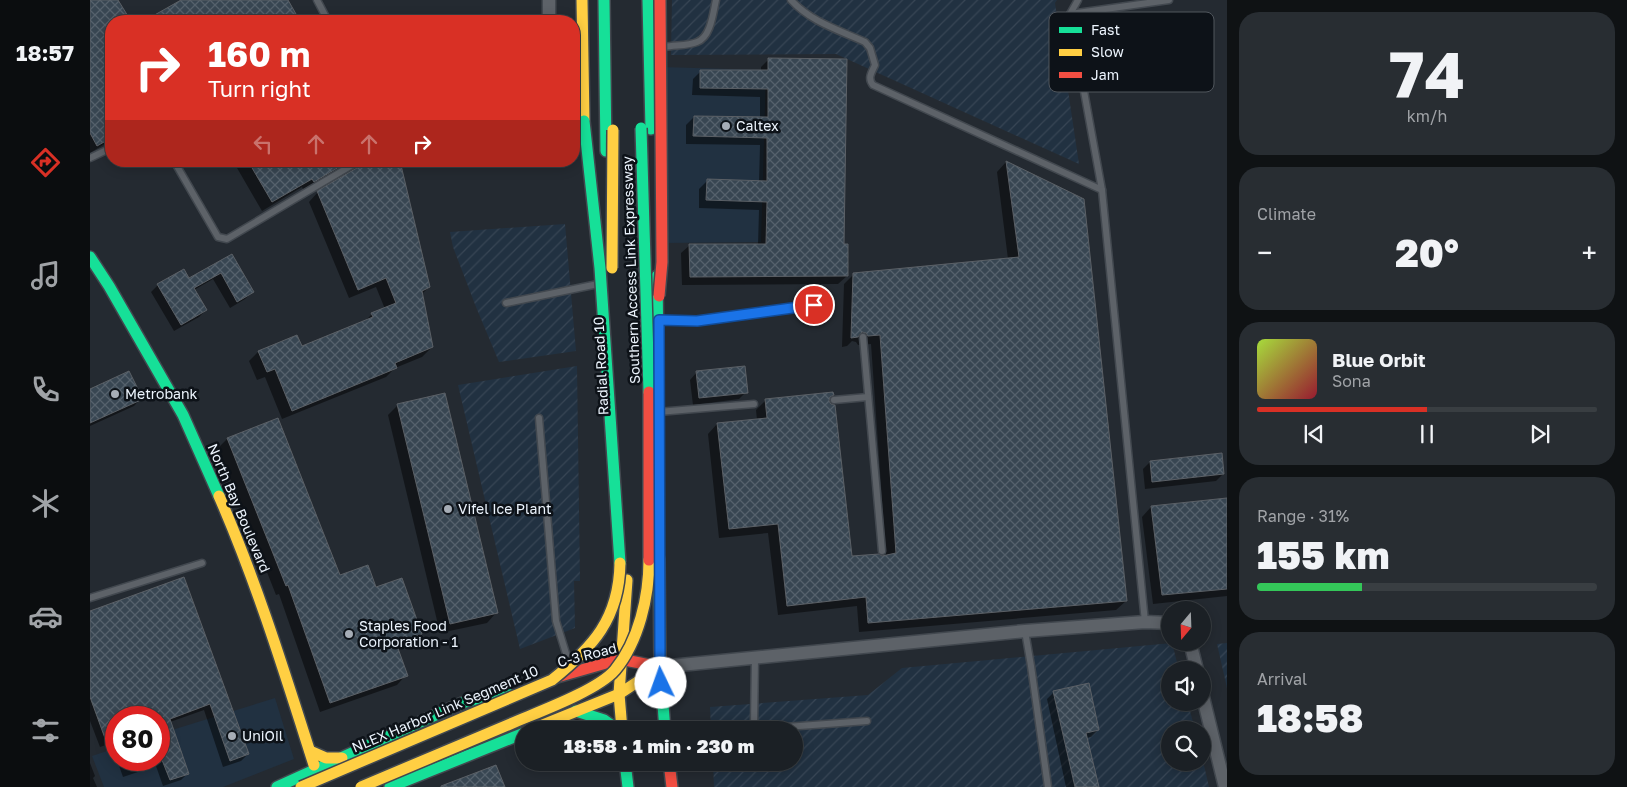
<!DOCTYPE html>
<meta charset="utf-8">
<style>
body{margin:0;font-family:"Golos Text",sans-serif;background:#282d32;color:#f1f3f6;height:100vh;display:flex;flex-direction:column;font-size:19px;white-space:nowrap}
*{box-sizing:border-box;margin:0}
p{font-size:16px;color:#a0a3a7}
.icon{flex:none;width:28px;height:28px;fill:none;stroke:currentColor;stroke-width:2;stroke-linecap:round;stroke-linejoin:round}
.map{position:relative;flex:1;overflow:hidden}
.sheet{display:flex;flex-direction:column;gap:12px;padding:12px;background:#0f1214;width:400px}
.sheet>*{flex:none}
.guide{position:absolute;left:15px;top:15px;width:475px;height:152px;border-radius:20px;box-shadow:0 2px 12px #0003,0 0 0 1px #393e42;background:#d93025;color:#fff;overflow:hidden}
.needle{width:32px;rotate:199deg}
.controls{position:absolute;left:1071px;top:601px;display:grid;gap:10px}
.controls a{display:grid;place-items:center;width:50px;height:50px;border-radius:50%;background:#1b2025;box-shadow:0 2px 12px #0003,0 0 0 1px #393e42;font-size:25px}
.speed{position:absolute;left:15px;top:706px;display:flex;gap:10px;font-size:25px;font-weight:700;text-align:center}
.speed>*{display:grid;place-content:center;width:65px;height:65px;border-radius:50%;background:#1b2025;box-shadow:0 2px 12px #0003,0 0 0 1px #393e42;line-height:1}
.speed .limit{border:8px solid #d22;background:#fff;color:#111}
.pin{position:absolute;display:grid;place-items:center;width:42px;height:42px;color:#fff;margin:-21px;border:2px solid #fff;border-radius:50%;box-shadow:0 1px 5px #0007}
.me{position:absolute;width:55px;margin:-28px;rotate:357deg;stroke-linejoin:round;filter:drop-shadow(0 0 4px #0008)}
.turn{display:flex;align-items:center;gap:18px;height:105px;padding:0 20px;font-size:22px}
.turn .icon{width:65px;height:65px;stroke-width:2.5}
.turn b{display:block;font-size:35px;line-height:42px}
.lanes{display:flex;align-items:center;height:48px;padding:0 20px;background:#0003;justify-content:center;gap:25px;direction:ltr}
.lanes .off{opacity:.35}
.big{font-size:38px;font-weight:800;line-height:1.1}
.sheet .tile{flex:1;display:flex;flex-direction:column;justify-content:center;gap:8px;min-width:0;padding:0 18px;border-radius:20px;background:#282d32}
.sheet .dial{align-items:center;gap:0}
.dial b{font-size:65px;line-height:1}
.song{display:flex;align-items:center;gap:15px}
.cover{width:60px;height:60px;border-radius:8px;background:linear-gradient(135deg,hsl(80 70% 55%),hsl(350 70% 35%))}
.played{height:5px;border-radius:2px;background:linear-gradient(90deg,#d93025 50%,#393e42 50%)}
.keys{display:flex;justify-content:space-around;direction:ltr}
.heat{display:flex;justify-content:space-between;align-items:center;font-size:28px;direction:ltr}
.charge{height:8px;border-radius:4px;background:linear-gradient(90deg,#34c759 31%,#393e42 0)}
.trip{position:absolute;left:425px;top:721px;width:288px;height:50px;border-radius:25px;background:#1b2025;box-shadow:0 2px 12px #0003,0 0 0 1px #393e42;font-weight:800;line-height:50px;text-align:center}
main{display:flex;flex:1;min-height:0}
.tabs{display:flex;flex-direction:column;width:90px;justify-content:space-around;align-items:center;background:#0b0d0f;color:#a0a3a7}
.tabs .icon{width:35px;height:35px}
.tabs .active{color:#d93025}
.tabs b{font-size:22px;color:#f1f3f6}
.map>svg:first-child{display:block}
</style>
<main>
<nav class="tabs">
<b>18:57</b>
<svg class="icon active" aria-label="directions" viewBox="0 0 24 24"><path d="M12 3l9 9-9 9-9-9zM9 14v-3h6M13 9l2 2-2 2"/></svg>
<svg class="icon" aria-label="music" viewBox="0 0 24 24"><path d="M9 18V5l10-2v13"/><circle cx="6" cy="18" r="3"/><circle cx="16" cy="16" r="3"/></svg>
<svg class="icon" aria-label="phone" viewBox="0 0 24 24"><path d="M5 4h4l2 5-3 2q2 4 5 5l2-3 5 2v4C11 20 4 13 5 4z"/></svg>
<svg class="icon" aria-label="climate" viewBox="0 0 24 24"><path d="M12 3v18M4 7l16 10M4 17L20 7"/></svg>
<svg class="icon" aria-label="car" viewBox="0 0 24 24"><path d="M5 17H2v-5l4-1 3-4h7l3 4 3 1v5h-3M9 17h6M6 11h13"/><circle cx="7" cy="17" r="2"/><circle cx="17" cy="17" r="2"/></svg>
<svg class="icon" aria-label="filters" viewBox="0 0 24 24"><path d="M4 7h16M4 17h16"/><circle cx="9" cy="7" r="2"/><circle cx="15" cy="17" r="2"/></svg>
</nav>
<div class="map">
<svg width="1137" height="787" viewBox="0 0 1137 787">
<defs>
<pattern id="industrial-furrows" width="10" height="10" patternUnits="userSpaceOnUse" patternTransform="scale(1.25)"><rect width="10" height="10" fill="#213141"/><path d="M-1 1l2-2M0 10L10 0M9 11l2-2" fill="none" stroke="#374554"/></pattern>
<pattern id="building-cross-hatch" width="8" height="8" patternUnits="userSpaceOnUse" patternTransform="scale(1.25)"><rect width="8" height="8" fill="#384652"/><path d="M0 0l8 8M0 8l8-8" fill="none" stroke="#55616c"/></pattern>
</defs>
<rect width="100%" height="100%" fill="#242a31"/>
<g fill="#213141">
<path d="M571,67L676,70L671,242L571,243Z"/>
<path d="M185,698L204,759L133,787H14L2,756L26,748V760H69V734Z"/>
</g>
<g fill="url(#industrial-furrows)">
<path d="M582,0H967L965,3L989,164L746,54L581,55Z"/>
<path d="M475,224L486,351L409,362L386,307L363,247L360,232Z"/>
<path d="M487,366L490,581H484L485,628L430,649L368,385Z"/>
<path d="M1082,643L1089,670H1080V702L1098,703L1105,730H1080V762H1112L1113,761L1119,787H624L623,763L704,762V730H621L620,707L778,695L812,668Z"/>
<path d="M1137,643V688L1127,644Z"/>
</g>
<g fill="#0007">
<path d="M0,0H26L39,21H21V140L0,153Z"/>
<path d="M93,0H196L209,21H61L68,15Z"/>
<path d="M679,59L753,245L757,276L748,284L592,285L591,253L600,245H668L669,210L609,208V189L617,181L669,182L670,145L596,144V125L604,117L670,119V97L602,95L603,79L611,71H671V67Z"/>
<path d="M143,161H292L339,287L331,295L342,347L332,357L305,368L296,377L192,419L175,377L167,380L159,361L168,352L206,336L211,347L275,321L282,314L295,309L286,287L259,298L219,202L228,192L265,171L264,167L214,191L212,187L172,211Z"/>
<path d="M916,162L993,200L1036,601L1026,610L769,632L767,606L688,615L678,533L629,538L618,434L627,424L667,420L666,410L676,400L738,399L761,558L796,556L781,344L768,345L766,342L762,341L757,346L752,347L754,284L764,274L918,259L907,172Z"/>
<path d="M141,255L162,292L155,299L140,308L123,279L104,290L116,310L109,317L84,331L61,292L68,285L98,280Z"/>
<path d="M607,372L656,392L649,399L603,405L600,380Z"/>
<path d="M0,391L51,398L44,406L0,426Z"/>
<path d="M308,405L406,613L397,623L350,633L298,415Z"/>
<path d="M137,439L249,576L286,589L331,634L321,644L307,648L316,675L307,685L230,712L189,594L186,595L128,448Z"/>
<path d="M1060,462L1133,474L1126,481L1055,489L1053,469Z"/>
<path d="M1137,499V596L1063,604L1052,517L1061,507Z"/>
<path d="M93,579L158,754L151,761L133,767L114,710L80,722L98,773L91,780L73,786L66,766L33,777L27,760H69V718H26V757L22,743L10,747L0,721V612Z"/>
<path d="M964,692L1008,730L1001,737L996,738L1007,787H976L957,699Z"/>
<path d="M0,763L5,776L3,778L7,787H0Z"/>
</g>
<g fill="url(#building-cross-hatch)" stroke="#5b6066">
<path d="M0,0H28L41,21H21V138L7,146L0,133Z"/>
<path d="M91,0H198L210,21H54Z"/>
<path d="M678,58L757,59L754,244H758V276L600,277L599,244H676L677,202L616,200L617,179L677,181V138L603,136L604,116L678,117V89L610,88V70H678Z"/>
<path d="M158,161H259L224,182L222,179L182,202Z"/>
<path d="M274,161H310L340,287L332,291L343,347L305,363L307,368L202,411L185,369L177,372L168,351L207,335L212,346L283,317L281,313L306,303L296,278L268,290L227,191L272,165Z"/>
<path d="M916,161L994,199L1037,601L778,623L776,597L697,606L688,524L639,529L627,423L677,418L675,399L743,392L744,395L740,397L739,401L741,404L745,405L762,556L789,554L792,556L806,553L790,335L778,336L776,333L772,332L768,337L761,338L763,273L929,257Z"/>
<path d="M142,254L164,292L147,302L131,273L104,288L117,310L91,325L67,284L94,269L99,278Z"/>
<path d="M655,366L658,393L609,398L606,371Z"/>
<path d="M39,371L53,399L0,423V389Z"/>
<path d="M355,393L408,613L360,624L307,404Z"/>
<path d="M188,418L250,575L278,565L286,587L312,578L332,634L306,643L318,676L240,703L198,585L196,586L137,438Z"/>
<path d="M1132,453L1134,474L1062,482L1060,461Z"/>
<path d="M1137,498V589L1072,595L1061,506Z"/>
<path d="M94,577L159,754L140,761L120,704L80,719L99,774L80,780L72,760L69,761V718H26V738L16,741L0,697V611Z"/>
<path d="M999,683L1009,730L996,733L1009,787H985L963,691Z"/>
<path d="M406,765L415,787H351V786Z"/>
</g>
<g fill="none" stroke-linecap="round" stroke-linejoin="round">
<defs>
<g id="lane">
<path d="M227,0L238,21"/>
<path d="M701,0C721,22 749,30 775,42L780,48L785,65C782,72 777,78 783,85L1012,190L980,14L988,0"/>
<path d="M980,14L1079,0"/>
<path d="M575,47C584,45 598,46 607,42C621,37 623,13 626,0"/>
<path d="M0,158L21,148"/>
<path d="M84,161L128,237L137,239L269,161"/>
<path d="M1012,190L1055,622"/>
<path d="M416,303L508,284"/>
<path d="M572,320L607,321L724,305"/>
<path d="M773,337L792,551"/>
<path d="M744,400L778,397"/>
<path d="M568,412L664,404"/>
<path d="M449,418L466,621L478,660"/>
<path d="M0,598L112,563"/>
<path d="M935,631L941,666L958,787"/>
<path d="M665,658L664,725L669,729L777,721"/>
</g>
<g id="street">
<path d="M459,0V21"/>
<path d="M1100,642L1107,670"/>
<path d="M570,667L935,631L1055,622L1080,623"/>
<path d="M1112,693L1135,787"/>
</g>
<g id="fast">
<path d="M514,0L516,151"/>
<path d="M558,0L561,129"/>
<path d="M0,257L19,286L93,415L129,496"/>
<path d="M567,276L568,357"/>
<path d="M569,559L570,667L575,730"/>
<path d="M486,711L514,720L528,730"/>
<path d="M535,762L538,787"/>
<path d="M187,787L372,703L416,691"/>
<path d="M300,787L434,733"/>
</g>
<g id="slow">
<path d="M492,0L494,121"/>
<path d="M129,496C167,583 195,674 224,765"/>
<path d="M440,730L529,694L570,667"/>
<path d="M532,730L529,694L537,580"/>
<path d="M220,751L236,758H252"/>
</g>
<g id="jam">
<path d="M467,677L530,659L570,667"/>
<path d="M579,762L582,787"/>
</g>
</defs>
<use href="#lane" stroke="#42484f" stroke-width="9"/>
<use href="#street" stroke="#42484f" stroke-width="15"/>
<use href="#fast" stroke="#42484f" stroke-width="14"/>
<use href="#slow" stroke="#42484f" stroke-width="14"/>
<use href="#jam" stroke="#42484f" stroke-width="14"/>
<use href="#lane" stroke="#5d6268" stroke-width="6"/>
<use href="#street" stroke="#5d6268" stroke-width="12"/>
<use href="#fast" stroke="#16e098" stroke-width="11"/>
<use href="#slow" stroke="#ffcf43" stroke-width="11"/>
<use href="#jam" stroke="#f24e42" stroke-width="11"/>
<defs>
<g id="fast-bridge">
<path d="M494,121L510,268L530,563"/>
<path d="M551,128L559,392"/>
</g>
<g id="slow-bridge">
<path d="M522,268L523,130"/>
<path d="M211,787L462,680C503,647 529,619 530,563"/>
<path d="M271,787C322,765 374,744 425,722C451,711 508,690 525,670C549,641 559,596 559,560"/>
</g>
<g id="jam-bridge">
<path d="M569,296L572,262L570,0"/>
<path d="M559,560V392"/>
</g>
</defs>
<use href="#fast-bridge" stroke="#42484f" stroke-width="14" stroke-linecap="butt"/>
<use href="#slow-bridge" stroke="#42484f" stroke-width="14" stroke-linecap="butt"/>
<use href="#jam-bridge" stroke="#42484f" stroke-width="14" stroke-linecap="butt"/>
<use href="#fast-bridge" stroke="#16e098" stroke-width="11"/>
<use href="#slow-bridge" stroke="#ffcf43" stroke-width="11"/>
<use href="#jam-bridge" stroke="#f24e42" stroke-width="11"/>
</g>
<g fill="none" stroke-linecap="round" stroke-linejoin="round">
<defs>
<path id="route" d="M571,683L570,667L569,320L607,321L724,305"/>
</defs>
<use href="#route" stroke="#114b97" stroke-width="12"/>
<use href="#route" stroke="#1a73e8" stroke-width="9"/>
</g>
<g fill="#a6adb6" stroke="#0d1218" stroke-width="2">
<circle cx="636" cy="126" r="5"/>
<circle cx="25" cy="394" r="5"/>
<circle cx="358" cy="509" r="5"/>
<circle cx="259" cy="634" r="5"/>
<circle cx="142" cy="736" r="5"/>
</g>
<g text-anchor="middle" stroke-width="5" stroke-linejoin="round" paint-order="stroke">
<g font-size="14" fill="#ecf4fd" stroke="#0d1218" text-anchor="start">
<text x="646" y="131">Caltex</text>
<text x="35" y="399">Metrobank</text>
<text x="368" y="514">Vifel Ice Plant</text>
<text x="269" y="631">Staples Food<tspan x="269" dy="16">Corporation - 1</tspan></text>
<text x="152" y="741">UniOil</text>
</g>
<g font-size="14" fill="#ecf4fd" stroke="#0d1218">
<text transform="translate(541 270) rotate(-92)" y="5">Southern Access Link Expressway</text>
<text transform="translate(511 366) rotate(-93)" y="5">Radial Road 10</text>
<text transform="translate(149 508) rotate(67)" y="5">North Bay Boulevard</text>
<text transform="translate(497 655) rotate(-14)" y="5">C-3 Road</text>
<text transform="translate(355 709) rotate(-23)" y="5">NLEX Harbor Link Segment 10</text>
</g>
</g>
<rect x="959" y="12" width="165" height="80" rx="8" fill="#0d1218" stroke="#50565d" stroke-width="1"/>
<rect x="969" y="27" width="23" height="6" fill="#16e098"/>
<rect x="969" y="49" width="23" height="7" fill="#ffcf43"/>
<rect x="969" y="72" width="23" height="6" fill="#f24e42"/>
<g font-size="14" fill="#ecf4fd">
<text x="1001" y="35">Fast</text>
<text x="1001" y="57">Slow</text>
<text x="1001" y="80">Jam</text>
</g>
</svg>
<div class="controls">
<a><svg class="needle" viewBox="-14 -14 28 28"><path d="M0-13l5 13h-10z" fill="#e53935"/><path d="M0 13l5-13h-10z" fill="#a0a3a7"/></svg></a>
<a><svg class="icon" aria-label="sound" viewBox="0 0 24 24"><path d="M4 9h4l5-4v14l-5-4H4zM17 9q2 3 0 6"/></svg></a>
<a><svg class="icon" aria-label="search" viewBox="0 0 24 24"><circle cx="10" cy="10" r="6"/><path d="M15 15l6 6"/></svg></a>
</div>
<div class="speed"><div class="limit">80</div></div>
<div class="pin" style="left:724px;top:305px;background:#d93025"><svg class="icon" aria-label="arrive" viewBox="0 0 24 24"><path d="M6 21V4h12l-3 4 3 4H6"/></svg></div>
<svg class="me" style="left:571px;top:683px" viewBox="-20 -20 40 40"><circle r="19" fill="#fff"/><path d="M0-13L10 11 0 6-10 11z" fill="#1a73e8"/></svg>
<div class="trip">18:58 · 1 min · 230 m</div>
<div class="guide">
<div class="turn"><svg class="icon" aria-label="right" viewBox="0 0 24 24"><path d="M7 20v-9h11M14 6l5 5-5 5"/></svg><div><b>160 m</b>Turn right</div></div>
<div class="lanes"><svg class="icon off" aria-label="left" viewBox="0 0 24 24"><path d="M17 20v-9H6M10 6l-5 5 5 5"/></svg><svg class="icon off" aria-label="ahead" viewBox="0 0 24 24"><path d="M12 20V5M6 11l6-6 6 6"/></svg><svg class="icon off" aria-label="ahead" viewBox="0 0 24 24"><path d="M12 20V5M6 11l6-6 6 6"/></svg><svg class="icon" aria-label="right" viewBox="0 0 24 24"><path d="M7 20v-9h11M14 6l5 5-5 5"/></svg></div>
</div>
</div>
<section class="sheet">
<div class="tile dial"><b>74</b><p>km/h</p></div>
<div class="tile"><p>Climate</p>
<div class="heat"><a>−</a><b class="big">20°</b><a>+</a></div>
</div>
<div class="tile">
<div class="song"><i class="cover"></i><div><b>Blue Orbit</b><p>Sona</p></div></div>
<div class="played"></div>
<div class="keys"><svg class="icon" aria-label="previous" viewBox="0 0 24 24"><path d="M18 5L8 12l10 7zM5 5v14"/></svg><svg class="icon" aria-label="pause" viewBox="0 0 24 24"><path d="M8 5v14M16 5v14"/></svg><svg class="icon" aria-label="next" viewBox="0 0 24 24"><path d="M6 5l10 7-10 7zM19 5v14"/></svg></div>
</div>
<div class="tile"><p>Range · 31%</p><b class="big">155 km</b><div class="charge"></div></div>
<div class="tile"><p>Arrival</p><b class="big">18:58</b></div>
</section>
</main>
